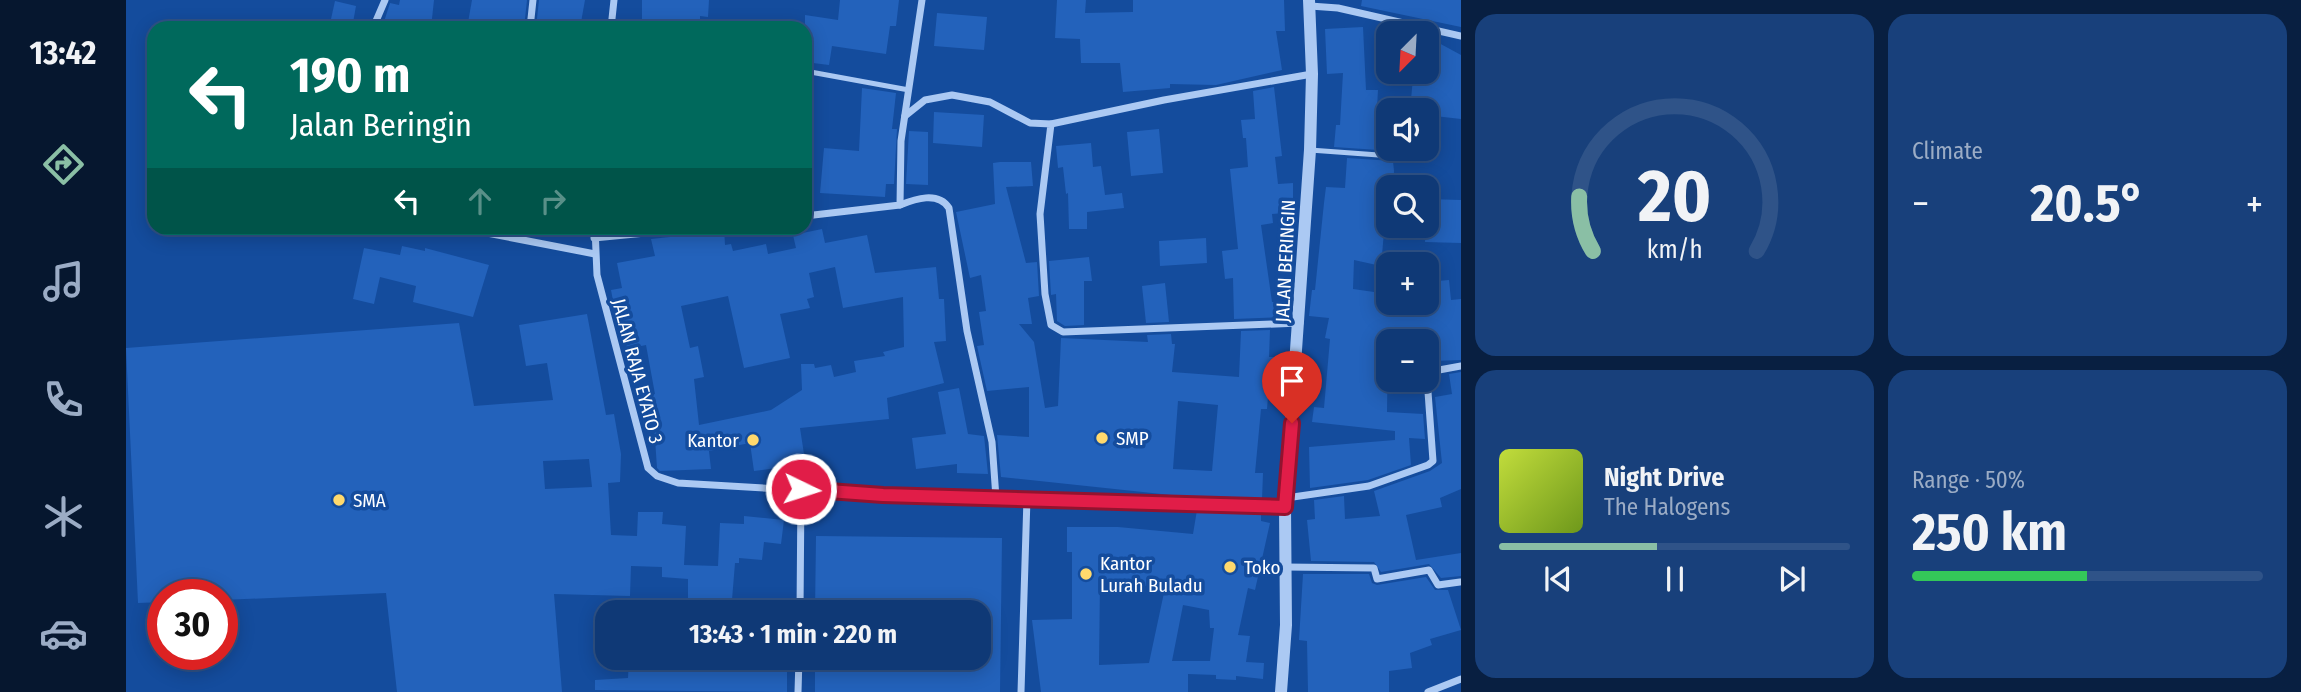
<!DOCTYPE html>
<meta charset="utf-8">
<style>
body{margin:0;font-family:"Fira Sans Condensed",sans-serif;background:#18407b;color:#f1f3f6;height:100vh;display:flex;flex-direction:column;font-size:26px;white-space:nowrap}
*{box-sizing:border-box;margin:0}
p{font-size:23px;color:#9bacc5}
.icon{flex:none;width:38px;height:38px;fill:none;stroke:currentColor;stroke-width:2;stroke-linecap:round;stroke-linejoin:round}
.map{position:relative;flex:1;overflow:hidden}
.sheet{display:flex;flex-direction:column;gap:14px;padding:14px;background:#081f41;width:840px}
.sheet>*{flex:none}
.top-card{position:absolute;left:21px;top:21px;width:665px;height:214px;border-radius:21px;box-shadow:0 4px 18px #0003,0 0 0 2px #2f5388;background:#00695c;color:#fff;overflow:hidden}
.needle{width:46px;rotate:204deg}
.fabs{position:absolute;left:1250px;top:21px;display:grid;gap:14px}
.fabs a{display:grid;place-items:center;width:63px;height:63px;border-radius:14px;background:#0f3976;box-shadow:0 4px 18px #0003,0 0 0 2px #2f5388;font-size:35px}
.speed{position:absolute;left:21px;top:579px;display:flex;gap:14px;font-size:35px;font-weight:700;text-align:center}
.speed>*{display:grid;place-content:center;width:91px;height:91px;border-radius:50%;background:#0f3976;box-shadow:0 4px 18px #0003,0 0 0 2px #2f5388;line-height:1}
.speed .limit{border:10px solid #d22;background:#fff;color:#111}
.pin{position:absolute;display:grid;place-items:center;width:60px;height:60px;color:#fff;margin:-72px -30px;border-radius:50% 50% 50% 0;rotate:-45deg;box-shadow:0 0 7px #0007}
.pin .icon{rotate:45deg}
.me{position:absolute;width:77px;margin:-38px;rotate:94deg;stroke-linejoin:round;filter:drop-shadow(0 0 5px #0008)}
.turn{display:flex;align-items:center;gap:24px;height:147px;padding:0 28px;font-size:32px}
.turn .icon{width:91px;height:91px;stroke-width:2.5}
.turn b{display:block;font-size:49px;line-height:60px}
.lanes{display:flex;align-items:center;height:66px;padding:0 28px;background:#0003;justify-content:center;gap:35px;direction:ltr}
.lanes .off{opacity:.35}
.big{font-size:52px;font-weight:700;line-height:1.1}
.sheet .card{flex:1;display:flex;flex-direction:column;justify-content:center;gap:10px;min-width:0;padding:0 24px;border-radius:21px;background:#18407b}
.sheet .dial{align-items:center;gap:0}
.dial svg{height:182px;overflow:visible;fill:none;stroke:#2f5388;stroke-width:7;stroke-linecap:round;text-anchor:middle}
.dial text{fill:#f1f3f6;stroke:none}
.song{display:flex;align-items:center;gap:21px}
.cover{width:84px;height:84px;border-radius:10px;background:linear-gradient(135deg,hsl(70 70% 55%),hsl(80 70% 35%))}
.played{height:7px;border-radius:4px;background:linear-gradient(90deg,#8abfa5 45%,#2f5388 45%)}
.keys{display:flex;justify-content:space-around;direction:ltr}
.heat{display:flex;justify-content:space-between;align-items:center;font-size:38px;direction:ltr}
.charge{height:10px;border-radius:5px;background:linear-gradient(90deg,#34c759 50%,#2f5388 0)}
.sheet .tiles{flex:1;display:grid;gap:14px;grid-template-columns:repeat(2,1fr)}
.trip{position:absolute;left:469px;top:600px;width:396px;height:70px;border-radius:21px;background:#0f3976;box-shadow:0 4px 18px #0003,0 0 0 2px #2f5388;font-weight:700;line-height:70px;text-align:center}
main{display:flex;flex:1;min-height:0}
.tab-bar{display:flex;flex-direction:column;width:126px;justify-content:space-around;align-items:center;background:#06172f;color:#9bacc5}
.tab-bar .icon{width:49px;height:49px}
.tab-bar .selected{color:#8abfa5}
.tab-bar b{font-size:32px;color:#f1f3f6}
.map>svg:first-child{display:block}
</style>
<main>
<nav class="tab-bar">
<b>13:42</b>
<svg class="icon selected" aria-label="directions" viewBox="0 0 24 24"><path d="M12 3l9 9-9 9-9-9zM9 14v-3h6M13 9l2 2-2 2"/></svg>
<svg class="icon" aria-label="music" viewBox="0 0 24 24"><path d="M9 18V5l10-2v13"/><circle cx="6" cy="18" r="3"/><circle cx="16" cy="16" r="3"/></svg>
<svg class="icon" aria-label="phone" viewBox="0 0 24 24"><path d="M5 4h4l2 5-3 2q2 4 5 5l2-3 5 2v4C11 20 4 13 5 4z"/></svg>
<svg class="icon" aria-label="climate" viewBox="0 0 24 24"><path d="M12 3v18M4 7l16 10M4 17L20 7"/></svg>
<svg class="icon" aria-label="car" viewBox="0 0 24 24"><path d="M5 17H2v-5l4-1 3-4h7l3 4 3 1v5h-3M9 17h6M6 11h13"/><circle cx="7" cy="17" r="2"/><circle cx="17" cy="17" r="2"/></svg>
</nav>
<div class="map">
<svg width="1335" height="692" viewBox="0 0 1335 692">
<rect width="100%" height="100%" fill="#144c9d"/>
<g fill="#2362bb" fill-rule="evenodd">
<path d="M274,0H308L305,28H256L264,3L273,5Z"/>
<path d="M346,0H401L398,28H341Z"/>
<path d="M413,0H459L454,28H410Z"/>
<path d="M516,0H583L582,17L574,16V28H516Z"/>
<path d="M714,0H773L770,26H764L760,54L706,46L703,65L679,62V15L712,20Z"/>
<path d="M931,0H960L959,13L1007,12V0H1158L1159,31H1150L1156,70L1090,85L1044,84V88L997,92L994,63H955L954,39L929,38Z"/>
<path d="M1236,0H1335V27L1235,6Z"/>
<path d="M209,1L230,6L226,28H203Z"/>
<path d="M811,13L861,17L858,50L808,46Z"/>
<path d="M1237,27L1240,90H1252L1250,127L1262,128V149L1267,151L1208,147L1210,125H1214L1217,73L1201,74L1199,29Z"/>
<path d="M1311,42L1335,55V119L1300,115V110H1284L1287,78H1293L1296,72H1300V64Z"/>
<path d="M1148,87L1156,156L1149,157L1152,184L1167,183V199H1158L1159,213L1146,214L1147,223L1135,225L1146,302H1158V317L1108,319L1107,278L1099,279L1096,251L1112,249L1104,169L1122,167L1120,138H1117L1115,120L1129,119L1127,91Z"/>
<path d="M736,88L770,93L766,129H771L768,184H760L759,197L694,193L698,148L733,151Z"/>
<path d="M808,112L858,115L856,147L807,143Z"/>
<path d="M1033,129L1037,173L1005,176L1001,132Z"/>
<path d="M783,131L802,132V185L780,184Z"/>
<path d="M965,143L967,167L975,166L979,195L996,193L998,208L961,212V229H943L942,193L940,194L937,167L932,168L930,146Z"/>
<path d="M1221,158L1267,161L1268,171L1267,187H1262L1255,266L1228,260L1227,289L1262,294V304L1300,308V282L1323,280L1325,300L1335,299V360L1307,361L1304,341H1262L1261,412L1297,414L1299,439L1283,438L1285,465L1242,480L1184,488L1183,447L1269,440V431L1186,422L1188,407L1198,408L1204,339L1199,338L1203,318L1183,316L1186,290H1189L1198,203L1200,187L1219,188Z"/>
<path d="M874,162H905L907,186L880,187L900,263L911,262L913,296L902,298L906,324H893L908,342L919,408L932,406L935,338L1022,342L1021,335L1045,334L1046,344H1049L1046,372L1113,377L1115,331L1144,330L1143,357H1153V371H1144L1141,409H1135L1129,473H1137L1136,500L1073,498L875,477L871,435L903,437V387L861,391L851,346L858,345L853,312L860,311L855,275L844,278L830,212L869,204L867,163ZM1052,401L1092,405L1086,471L1047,469Z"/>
<path d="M1301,199L1335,200V243L1299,242Z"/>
<path d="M577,228H598L599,245L605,244L607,251L640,244L642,254L670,248L667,235L696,229L699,243L741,235L749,273L810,267L813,299H818L820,341L808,342L818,383L761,398L763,419L674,428L680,467L666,469L665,466L628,471L624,443L583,451L585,469L534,471L531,468L526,395L529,394L520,345L501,349L495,317H490L485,290L496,288L491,263L529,256L525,239L572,234ZM709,267L717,308L777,297L778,347L757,352L759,356L728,361L730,372L708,377L705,365L689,368L688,364H675L676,390L645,410L573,425L568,379L578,377L572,346L564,348L555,306L602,296L618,368L664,358L654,314L684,308L681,299L688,297L683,273Z"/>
<path d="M1080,238L1081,263L1034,266L1033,241Z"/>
<path d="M276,246L299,251V248L363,265L347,317L287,302L290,286L254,277L248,304L227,299L238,248L274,255Z"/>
<path d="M963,257L966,281H958V325L939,326L931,321L930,294L925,295L923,261Z"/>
<path d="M1039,283L1043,322L1020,323L1016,286Z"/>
<path d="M461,314L480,415L488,414L495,454L494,482L482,483L485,535L511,536L512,512H537L536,524L560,526L558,565L592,566L594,523L618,524V516L658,520L655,544L638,542L636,560L613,558V563H609L605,612H562V579L536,577V567L505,566L504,596L428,594L436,692H271L260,593L96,600V595H37V602L12,603L0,348L333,323L348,406L427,400L421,363L400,366L393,325ZM463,459L466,487L419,489L417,461Z"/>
<path d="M1335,372V489L1314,498L1316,507L1280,515L1290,560L1335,553V576L1315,578L1303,564L1255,572L1248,562L1185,561L1181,520L1189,519L1188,500L1218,496L1219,519L1254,516L1248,491L1304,471L1316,463L1309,397L1326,394L1323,374Z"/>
<path d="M833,388L842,434L858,436L862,474L831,473V464L790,469L786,438L820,434L812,392Z"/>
<path d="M1071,510L1135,512V521L1144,523L1129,590L1122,588L1112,635L1124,636L1120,662L1138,663L1137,679L1110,676V680L1090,679V675L1062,674V692H915L906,620L946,619V552H941V527H992L1067,534ZM974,581L1039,588L1023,663L973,665ZM1057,605L1083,610L1084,628H1088L1084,661H1046Z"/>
<path d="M690,536L876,538L874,692H689V658H852V612H689Z"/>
<path d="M1177,574H1243L1246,583L1251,585L1300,577L1309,590H1322L1335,630L1304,639L1306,645L1284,653L1286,668L1263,671V692H1182L1181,641L1173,640Z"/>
<path d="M503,658H661V692L469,690V680L502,678Z"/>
</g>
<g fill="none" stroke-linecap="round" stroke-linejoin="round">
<g stroke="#abc9f3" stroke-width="5">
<path d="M679,71L783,90"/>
<path d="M1184,150L1280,157"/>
</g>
<g stroke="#abc9f3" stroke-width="7">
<path d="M1184,6L1212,8L1335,36"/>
<path d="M247,28L259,0"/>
<path d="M404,28L407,0"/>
<path d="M485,28L488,0"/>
<path d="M779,116L799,100L826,95L864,102L904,123L925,124L914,214L919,294L925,325L937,332L1174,323"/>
<path d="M925,124L1038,100L1186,74"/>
<path d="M774,205C789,199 812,191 823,208L841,331L866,442L870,498"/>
<path d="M679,216L774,205L775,141L796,0"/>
<path d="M335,228L469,254"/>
<path d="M469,228L471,275L522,468L531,476L552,483L757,495L1159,507"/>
<path d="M468,238L571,228"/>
<path d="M1160,498L1243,486L1302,465L1307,461L1301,378L1313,370L1335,366"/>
<path d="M1159,567L1248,568L1251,579L1303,570L1312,585L1334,582"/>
<path d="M674,612L675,489"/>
<path d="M672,692L673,658"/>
<path d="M895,692L901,498"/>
<path d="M1302,692L1335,679"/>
</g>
<path stroke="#abc9f3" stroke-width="12" d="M1155,692L1160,625L1159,507L1184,150L1186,74L1183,0"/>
</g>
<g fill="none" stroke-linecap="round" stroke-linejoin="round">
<defs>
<path id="route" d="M675,489L757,495L1159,507L1166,423"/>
</defs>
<use href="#route" stroke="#92132f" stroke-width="18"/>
<use href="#route" stroke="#e11d48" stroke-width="12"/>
</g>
<g fill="#ffd96d" stroke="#144c9d" stroke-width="2.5">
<circle cx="976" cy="438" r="7"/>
<circle cx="627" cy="440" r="7"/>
<circle cx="213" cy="500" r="7"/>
<circle cx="1104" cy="567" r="7"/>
<circle cx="960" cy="574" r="7"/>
</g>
<g text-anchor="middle" stroke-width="7" stroke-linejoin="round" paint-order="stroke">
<g font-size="19" fill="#fff" stroke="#144c9d">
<text transform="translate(1159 261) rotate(-87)" y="7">JALAN BERINGIN</text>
<text transform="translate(512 371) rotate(75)" y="7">JALAN RAJA EYATO 3</text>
</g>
<g font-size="19" fill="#fff" stroke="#144c9d" text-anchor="start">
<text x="990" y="445">SMP</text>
<text x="613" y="447" text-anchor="end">Kantor</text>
<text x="227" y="507">SMA</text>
<text x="974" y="570">Kantor<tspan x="974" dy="22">Lurah Buladu</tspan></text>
<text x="1118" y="574">Toko</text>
</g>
</g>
</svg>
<div class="fabs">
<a><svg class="needle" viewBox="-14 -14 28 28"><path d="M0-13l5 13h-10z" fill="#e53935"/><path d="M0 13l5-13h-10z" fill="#9bacc5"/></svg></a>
<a><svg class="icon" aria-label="sound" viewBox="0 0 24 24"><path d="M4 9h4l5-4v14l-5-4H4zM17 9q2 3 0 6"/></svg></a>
<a><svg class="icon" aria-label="search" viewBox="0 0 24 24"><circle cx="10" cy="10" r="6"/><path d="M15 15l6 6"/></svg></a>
<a>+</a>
<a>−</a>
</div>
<div class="speed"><div class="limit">30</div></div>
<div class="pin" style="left:1166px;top:423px;background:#d93025"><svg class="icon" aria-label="arrive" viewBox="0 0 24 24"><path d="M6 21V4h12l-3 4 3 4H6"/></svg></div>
<svg class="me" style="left:675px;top:489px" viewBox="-20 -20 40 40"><circle r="17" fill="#e11d48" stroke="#fff" stroke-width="3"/><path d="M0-11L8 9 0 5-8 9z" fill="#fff"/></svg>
<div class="trip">13:43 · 1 min · 220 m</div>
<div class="top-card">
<div class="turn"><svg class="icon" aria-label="left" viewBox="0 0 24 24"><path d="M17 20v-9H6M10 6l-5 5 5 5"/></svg><div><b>190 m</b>Jalan Beringin</div></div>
<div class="lanes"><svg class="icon" aria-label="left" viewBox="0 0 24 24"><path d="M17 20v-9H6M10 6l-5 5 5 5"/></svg><svg class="icon off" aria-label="ahead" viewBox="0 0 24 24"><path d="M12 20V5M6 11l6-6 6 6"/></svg><svg class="icon off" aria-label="right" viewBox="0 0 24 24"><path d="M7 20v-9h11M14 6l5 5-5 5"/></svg></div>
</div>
</div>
<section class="sheet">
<div class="tiles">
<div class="card dial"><svg viewBox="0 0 100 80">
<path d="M14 69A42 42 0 1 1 86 69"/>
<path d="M14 69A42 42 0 0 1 8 45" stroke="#8abfa5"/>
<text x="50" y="56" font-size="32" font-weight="700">20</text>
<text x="50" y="72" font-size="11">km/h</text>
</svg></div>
<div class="card"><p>Climate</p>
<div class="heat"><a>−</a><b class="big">20.5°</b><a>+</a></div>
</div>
<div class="card">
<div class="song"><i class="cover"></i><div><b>Night Drive</b><p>The Halogens</p></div></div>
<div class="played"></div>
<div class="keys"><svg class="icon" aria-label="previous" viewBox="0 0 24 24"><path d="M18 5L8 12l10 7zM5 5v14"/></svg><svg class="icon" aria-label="pause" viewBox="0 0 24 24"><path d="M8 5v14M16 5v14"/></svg><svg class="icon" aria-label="next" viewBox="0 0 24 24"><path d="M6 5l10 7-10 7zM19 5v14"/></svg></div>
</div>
<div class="card"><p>Range · 50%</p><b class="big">250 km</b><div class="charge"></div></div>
</div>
</section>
</main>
